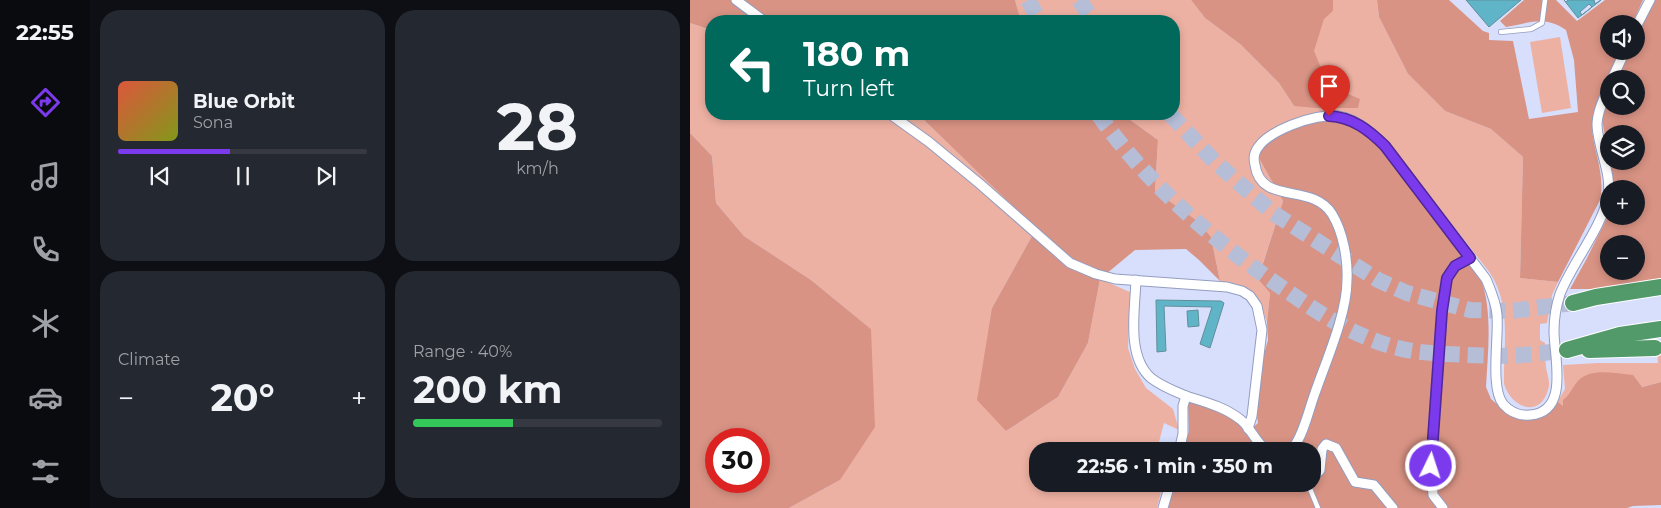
<!DOCTYPE html>
<meta charset="utf-8">
<style>
body{margin:0;font-family:Montserrat,sans-serif;background:#242831;color:#f1f3f6;height:100vh;display:flex;flex-direction:column;font-size:19px;white-space:nowrap}
*{box-sizing:border-box;margin:0}
p{font-size:16px;color:#9ea1a6}
.icon{flex:none;width:28px;height:28px;fill:none;stroke:currentColor;stroke-width:2;stroke-linecap:round;stroke-linejoin:round}
.map{position:relative;flex:1;overflow:hidden}
.details{display:flex;flex-direction:column;gap:10px;padding:10px;background:#0d0f14;width:600px}
.details>*{flex:none}
.hud{position:absolute;left:15px;top:15px;width:475px;height:105px;border-radius:20px;box-shadow:0 2px 8px #0003;background:#00695c;color:#fff;overflow:hidden}
.tools{position:absolute;left:910px;top:15px;display:grid;gap:10px}
.tools a{display:grid;place-items:center;width:45px;height:45px;border-radius:50%;background:#171b24;box-shadow:0 2px 8px #0003;font-size:25px}
.speed{position:absolute;left:15px;top:428px;display:flex;gap:10px;font-size:25px;font-weight:700;text-align:center}
.speed>*{display:grid;place-content:center;width:65px;height:65px;border-radius:50%;background:#171b24;box-shadow:0 2px 8px #0003;line-height:1}
.speed .limit{border:8px solid #d22;background:#fff;color:#111}
.pin{position:absolute;display:grid;place-items:center;width:42px;height:42px;color:#fff;margin:-51px -21px;border-radius:50% 50% 50% 0;rotate:-45deg;box-shadow:0 0 5px #0007}
.pin .icon{rotate:45deg}
.me{position:absolute;width:55px;margin:-28px;rotate:4deg;stroke-linejoin:round;filter:drop-shadow(0 0 4px #0008)}
.turn{display:flex;align-items:center;gap:18px;height:105px;padding:0 15px;font-size:22px}
.turn .icon{width:65px;height:65px;stroke-width:2.5}
.turn b{display:block;font-size:35px;line-height:42px}
.big{font-size:38px;font-weight:700;line-height:1.1}
.details .widget{flex:1;display:flex;flex-direction:column;justify-content:center;gap:8px;min-width:0;padding:0 18px;border-radius:20px;background:#242831}
.details .dial{align-items:center;gap:0}
.dial b{font-size:65px;line-height:1}
.song{display:flex;align-items:center;gap:15px}
.cover{width:60px;height:60px;border-radius:8px;background:linear-gradient(135deg,hsl(10 70% 55%),hsl(70 70% 35%))}
.played{height:5px;border-radius:2px;background:linear-gradient(90deg,#7c3aed 45%,#363941 45%)}
.keys{display:flex;justify-content:space-around;direction:ltr}
.heat{display:flex;justify-content:space-between;align-items:center;font-size:28px;direction:ltr}
.charge{height:8px;border-radius:4px;background:linear-gradient(90deg,#34c759 40%,#363941 0)}
.details .tiles{flex:1;display:grid;gap:10px;grid-template-columns:repeat(2,1fr)}
.trip{position:absolute;left:339px;top:442px;width:292px;height:50px;border-radius:20px;background:#171b24;box-shadow:0 2px 8px #0003;font-weight:700;line-height:50px;text-align:center}
main{display:flex;flex:1;min-height:0}
.menu{display:flex;flex-direction:column;width:90px;justify-content:space-around;align-items:center;background:#090b0e;color:#9ea1a6}
.menu .icon{width:35px;height:35px}
.menu .current{color:#7c3aed}
.menu b{font-size:22px;color:#f1f3f6}
.map>svg:first-child{display:block}
</style>
<main>
<nav class="menu">
<b>22:55</b>
<svg class="icon current" aria-label="directions" viewBox="0 0 24 24"><path d="M12 3l9 9-9 9-9-9zM9 14v-3h6M13 9l2 2-2 2"/></svg>
<svg class="icon" aria-label="music" viewBox="0 0 24 24"><path d="M9 18V5l10-2v13"/><circle cx="6" cy="18" r="3"/><circle cx="16" cy="16" r="3"/></svg>
<svg class="icon" aria-label="phone" viewBox="0 0 24 24"><path d="M5 4h4l2 5-3 2q2 4 5 5l2-3 5 2v4C11 20 4 13 5 4z"/></svg>
<svg class="icon" aria-label="climate" viewBox="0 0 24 24"><path d="M12 3v18M4 7l16 10M4 17L20 7"/></svg>
<svg class="icon" aria-label="car" viewBox="0 0 24 24"><path d="M5 17H2v-5l4-1 3-4h7l3 4 3 1v5h-3M9 17h6M6 11h13"/><circle cx="7" cy="17" r="2"/><circle cx="17" cy="17" r="2"/></svg>
<svg class="icon" aria-label="filters" viewBox="0 0 24 24"><path d="M4 7h16M4 17h16"/><circle cx="9" cy="7" r="2"/><circle cx="15" cy="17" r="2"/></svg>
</nav>
<section class="details">
<div class="tiles">
<div class="widget">
<div class="song"><i class="cover"></i><div><b>Blue Orbit</b><p>Sona</p></div></div>
<div class="played"></div>
<div class="keys"><svg class="icon" aria-label="previous" viewBox="0 0 24 24"><path d="M18 5L8 12l10 7zM5 5v14"/></svg><svg class="icon" aria-label="pause" viewBox="0 0 24 24"><path d="M8 5v14M16 5v14"/></svg><svg class="icon" aria-label="next" viewBox="0 0 24 24"><path d="M6 5l10 7-10 7zM19 5v14"/></svg></div>
</div>
<div class="widget dial"><b>28</b><p>km/h</p></div>
<div class="widget"><p>Climate</p>
<div class="heat"><a>−</a><b class="big">20°</b><a>+</a></div>
</div>
<div class="widget"><p>Range · 40%</p><b class="big">200 km</b><div class="charge"></div></div>
</div>
</section>
<div class="map">
<svg width="971" height="508" viewBox="0 0 971 508">
<rect width="100%" height="100%" fill="#d7dffd"/>
<g fill="#edb1a3">
<path d="M325,0H501L515,18L550,44L589,83L604,106L669,99L638,85L623,51L634,18L643,11V0H687L689,17L718,74L755,111L801,129L833,157L830,278L868,282L862,295L857,323L850,324V340L855,343C855,351 855,359 856,367C857,375 861,382 858,390C850,418 822,409 814,384C813,347 822,306 800,273L693,136L669,121L570,160L593,201L568,278L580,293L577,322L572,308L559,289L530,281L521,237L509,222L465,191L468,140L432,114H484V21H331Z"/>
<path d="M0,23L21,30V114H225L232,118L326,208L342,236L302,308L316,431L368,397L398,343L410,279L440,292L438,348L445,369L456,388L483,409L489,430L474,423L469,442L484,448L483,451H348V484H473L467,508H99L150,480L181,329L121,280L54,236L26,203L22,156L0,133Z"/>
<path d="M870,37L881,108L852,113L840,42Z"/>
<path d="M971,345V382L873,407L865,400L867,397L869,399L875,389L873,365L908,363H968L967,346Z"/>
</g>
<g fill="#d89384" fill-rule="evenodd">
<path d="M0,0H325L331,21H21V30L0,23Z"/>
<path d="M501,0H643V11L634,19L624,51L638,85L670,99L668,108H626L604,106L589,83L550,44L515,18Z"/>
<path d="M687,0H759L793,31L799,33V40L823,41L839,119L888,112L884,60L876,30C854,15 840,23 816,27L810,21L834,0H866L887,21L915,0H953L942,24H919V51H930C923,68 903,107 902,124C902,150 916,173 910,200L868,282L830,278L833,157L801,129L755,111L718,74L689,17Z"/>
<path d="M964,0H971V280L912,289H880L896,260L919,214V216H946V189H924L920,161H946V134H919V157L912,120L919,98V106H946V79H927L940,51H946V37ZM919,244H946V271H919Z"/>
<path d="M646,113L684,137L790,276C803,311 798,350 796,387L801,399L809,406L817,411L845,413L865,400L873,406V400C881,394 882,387 888,381C901,367 926,374 943,375L952,387L971,382V505L943,506L937,508H475L482,484H622V451H492L499,431L498,403L504,398L539,410L553,429L558,432L568,423L565,403L566,374L574,354L578,340L577,322L580,293L568,279L593,201L570,160L567,143L588,128Z"/>
<path d="M225,114H432L468,140L465,191L509,222L521,237L530,281L509,260L496,249L445,250L410,279L398,343L368,397L316,431L287,400L302,308L342,236L325,208L232,118Z"/>
<path d="M0,133L22,156L26,203L54,236L121,280L181,329L185,427L150,480L99,508H0ZM26,439H69V481H26Z"/>
</g>
<g fill="#5fb5c7" stroke="#618f99" fill-rule="evenodd">
<path d="M776,0H831L799,27Z"/>
<path d="M874,0L876,2L878,0H904L905,4L911,0L888,18ZM899,4L902,7L892,15L890,12Z"/>
<path d="M466,300L531,301L534,303L520,348L510,344L522,307L474,306L476,351L467,352Z"/>
<path d="M508,310L509,326L498,327L497,311Z"/>
</g>
<g fill="none" stroke-linecap="round" stroke-linejoin="round">
<g stroke="#b5bdd7" stroke-width="16" stroke-dasharray="16 8" stroke-linecap="butt">
<path d="M338,0L350,21"/>
<path d="M389,0L404,21"/>
<path d="M408,114C458,185 528,245 600,293C633,316 668,338 708,348C723,352 740,353 756,354C781,355 807,357 832,355C847,354 862,352 877,350"/>
<path d="M480,114L524,161L583,213L688,280L717,293L780,310L822,311L883,303"/>
</g>
<defs>
<g id="lane">
<path d="M811,32L841,29L852,23L855,0"/>
<path d="M618,484L628,508"/>
</g>
<g id="street">
<path d="M46,0L74,21"/>
<path d="M946,27L960,0"/>
<path d="M922,79L935,51"/>
<path d="M200,114L239,142L290,184L380,263L406,274L425,279L537,287L552,291L560,296L567,306L572,330L562,416L558,429"/>
<path d="M446,280C445,310 436,356 461,378C471,386 484,391 496,396"/>
<path d="M489,451L493,434V406L496,396C515,402 535,407 551,420C563,430 566,446 581,451"/>
<path d="M594,451C597,450 602,448 604,446C613,436 620,406 625,393C636,361 657,314 657,280C658,259 653,232 642,214C622,182 571,206 565,165C564,161 564,156 565,153C573,131 626,113 648,116C667,119 682,133 695,146L796,279C801,291 806,302 807,315C809,337 800,388 813,404C820,412 830,416 840,415C880,412 864,357 864,331C864,318 866,306 870,294C882,263 912,228 918,196C922,173 908,149 907,125C907,112 914,98 919,86"/>
<path d="M622,479L630,470L632,449L636,444L646,448L665,482L684,485L703,508"/>
<path d="M473,508L480,484"/>
<path d="M753,508L743,495L741,466L752,311L757,278L765,266L780,258"/>
</g>
<g id="highway">
<path d="M883,303L906,297L971,287"/>
<path d="M877,350L930,335L971,329"/>
<path d="M899,350L965,348"/>
</g>
</defs>
<use href="#lane" stroke="#949dc0" stroke-width="6"/>
<use href="#street" stroke="#949dc0" stroke-width="11"/>
<use href="#highway" stroke="#fff" stroke-width="18"/>
<use href="#lane" stroke="#fff" stroke-width="4.5"/>
<use href="#street" stroke="#fff" stroke-width="9"/>
<use href="#highway" stroke="#529a6a" stroke-width="16"/>
</g>
<g fill="none" stroke-linecap="round" stroke-linejoin="round">
<defs>
<path id="route" d="M639,116C662,117 679,130 695,146L780,258L765,266L757,278L752,311L741,466"/>
</defs>
<use href="#route" stroke="#51269a" stroke-width="12"/>
<use href="#route" stroke="#7c3aed" stroke-width="9"/>
</g>
</svg>
<div class="tools">
<a><svg class="icon" aria-label="sound" viewBox="0 0 24 24"><path d="M4 9h4l5-4v14l-5-4H4zM17 9q2 3 0 6"/></svg></a>
<a><svg class="icon" aria-label="search" viewBox="0 0 24 24"><circle cx="10" cy="10" r="6"/><path d="M15 15l6 6"/></svg></a>
<a><svg class="icon" aria-label="layers" viewBox="0 0 24 24"><path d="M12 4l9 5-9 5-9-5zM3 14l9 5 9-5"/></svg></a>
<a>+</a>
<a>−</a>
</div>
<div class="speed"><div class="limit">30</div></div>
<div class="pin" style="left:639px;top:116px;background:#d93025"><svg class="icon" aria-label="arrive" viewBox="0 0 24 24"><path d="M6 21V4h12l-3 4 3 4H6"/></svg></div>
<svg class="me" style="left:741px;top:466px" viewBox="-20 -20 40 40"><circle r="17" fill="#7c3aed" stroke="#fff" stroke-width="3"/><path d="M0-11L8 9 0 5-8 9z" fill="#fff"/></svg>
<div class="trip">22:56 · 1 min · 350 m</div>
<div class="hud">
<div class="turn"><svg class="icon" aria-label="left" viewBox="0 0 24 24"><path d="M17 20v-9H6M10 6l-5 5 5 5"/></svg><div><b>180 m</b>Turn left</div></div>
</div>
</div>
</main>
